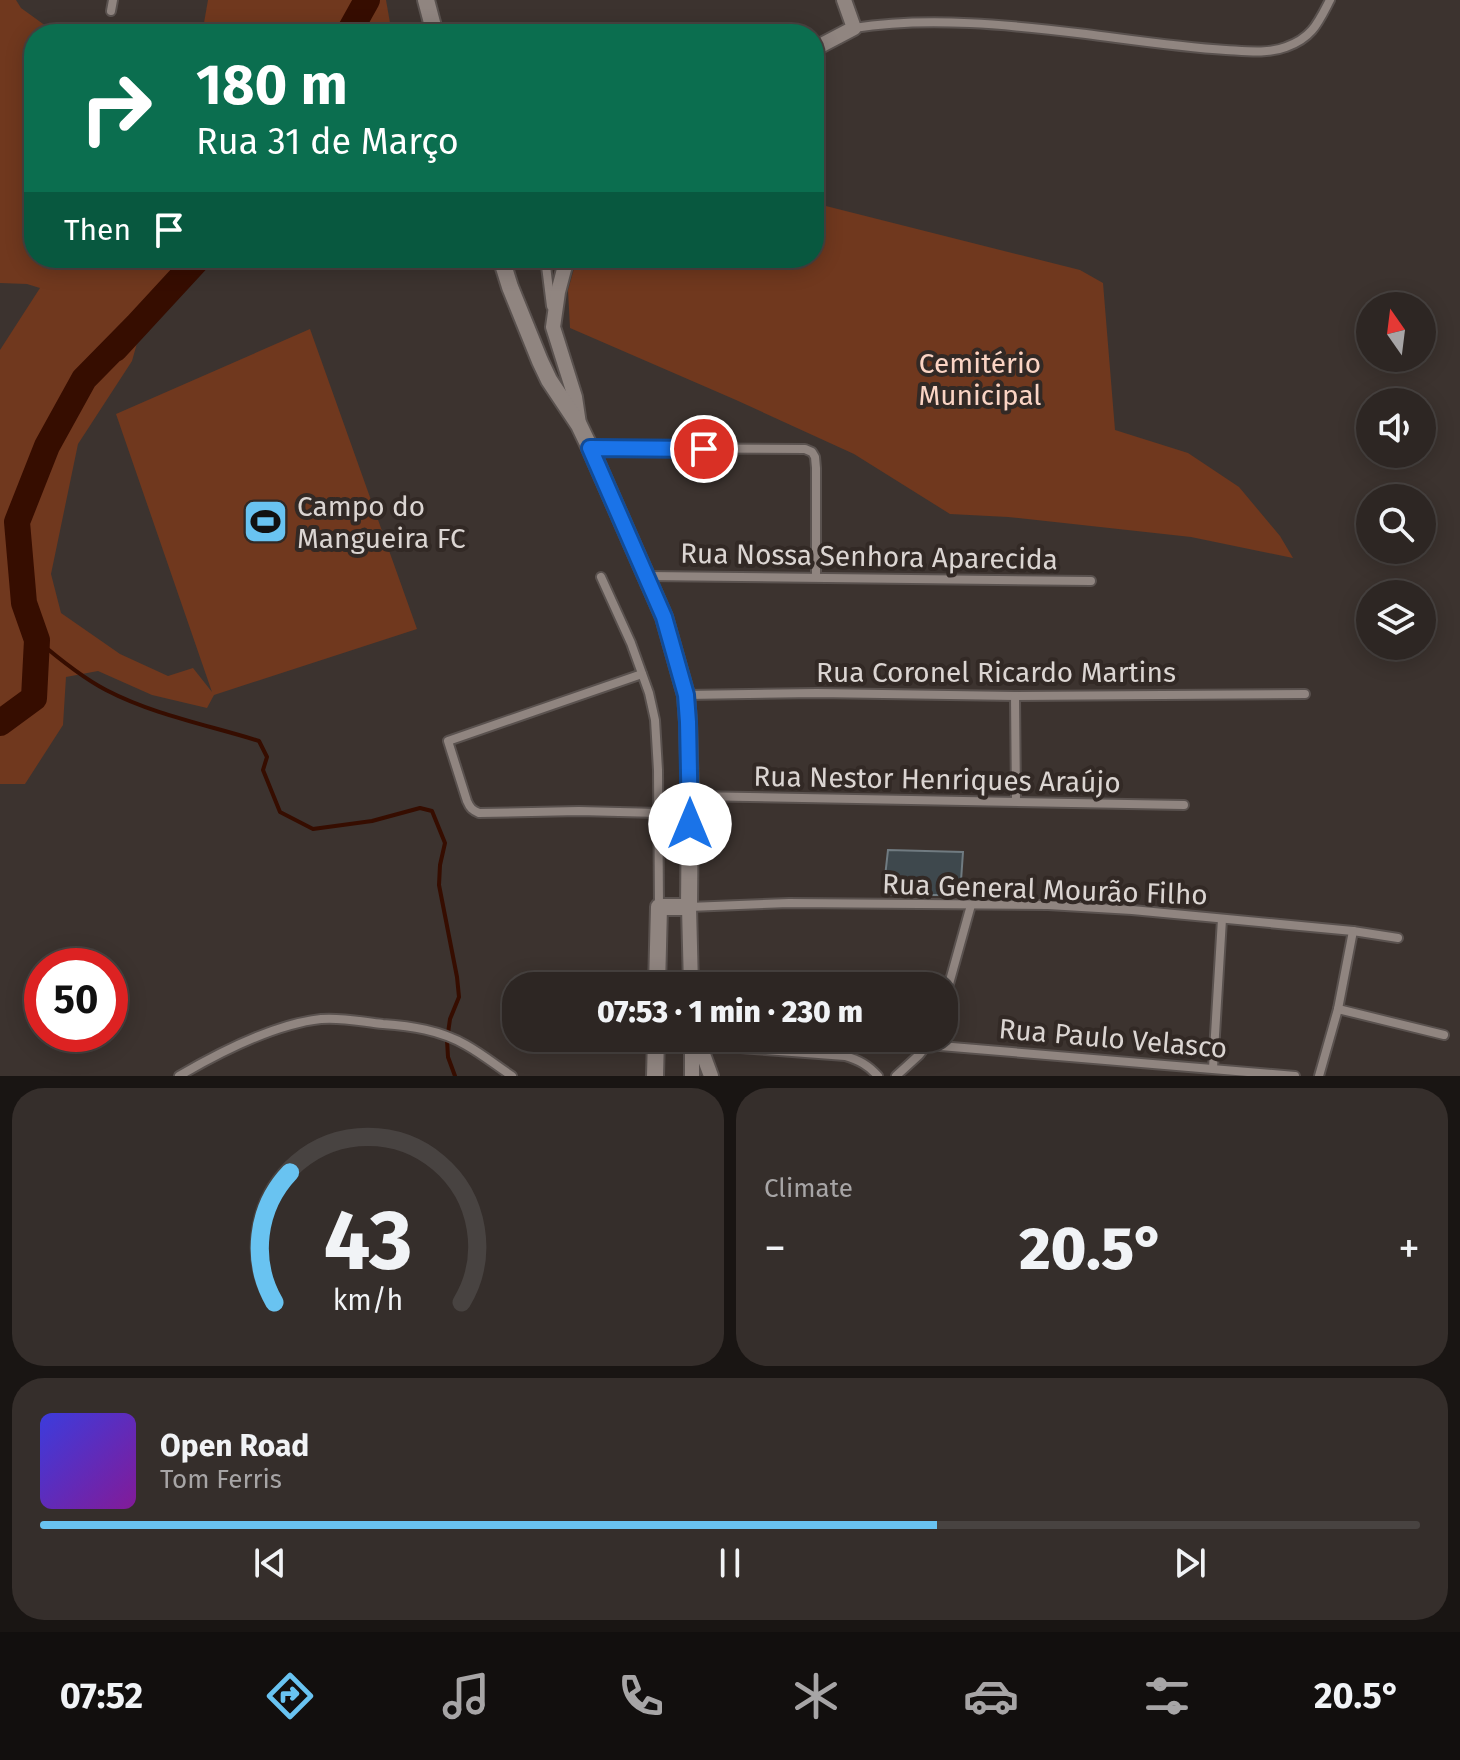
<!DOCTYPE html>
<meta charset="utf-8">
<style>
body{margin:0;font-family:"Fira Sans",sans-serif;background:#352e2b;color:#f1f3f6;height:100vh;display:flex;flex-direction:column;font-size:30px;white-space:nowrap}
*{box-sizing:border-box;margin:0}
p{font-size:26px;color:#a7a5a6}
.icon{flex:none;width:44px;height:44px;fill:none;stroke:currentColor;stroke-width:2;stroke-linecap:round;stroke-linejoin:round}
.map{position:relative;height:1076px;overflow:hidden}
.drawer{display:flex;flex-direction:column;gap:12px;padding:12px;background:#191513;flex:1}
.drawer>*{flex:none}
.hud{position:absolute;left:24px;top:24px;width:800px;height:244px;border-radius:32px;box-shadow:0 4px 20px #0003,0 0 0 2px #484341;background:#0b6e4f;color:#fff;overflow:hidden}
.needle{width:52px;rotate:346deg}
.fabs{position:absolute;left:1356px;top:292px;display:grid;gap:16px}
.fabs a{display:grid;place-items:center;width:80px;height:80px;border-radius:50%;background:#2d2623;box-shadow:0 4px 20px #0003,0 0 0 2px #484341;font-size:40px}
.speed{position:absolute;left:24px;top:948px;display:flex;gap:16px;font-size:40px;font-weight:700;text-align:center}
.speed>*{display:grid;place-content:center;width:104px;height:104px;border-radius:50%;background:#2d2623;box-shadow:0 4px 20px #0003,0 0 0 2px #484341;line-height:1}
.speed .limit{border:12px solid #d22;background:#fff;color:#111}
.pin{position:absolute;display:grid;place-items:center;width:68px;height:68px;color:#fff;margin:-34px;border:4px solid #fff;border-radius:50%;box-shadow:0 2px 8px #0007}
.me{position:absolute;width:88px;margin:-44px;rotate:0deg;stroke-linejoin:round;filter:drop-shadow(0 0 6px #0008)}
.turn{display:flex;align-items:center;gap:28px;height:168px;padding:0 40px;font-size:36px}
.turn .icon{width:104px;height:104px;stroke-width:2.5}
.turn b{display:block;font-size:56px;line-height:68px}
.then{display:flex;align-items:center;height:76px;padding:0 40px;background:#0003;gap:16px;font-size:30px}
.big{font-size:60px;font-weight:800;line-height:1.1}
.drawer .card{flex:1;display:flex;flex-direction:column;justify-content:center;gap:12px;min-width:0;padding:0 28px;border-radius:32px;background:#352e2b}
.drawer .dial{align-items:center;gap:0}
.dial svg{height:208px;overflow:visible;fill:none;stroke:#484341;stroke-width:7;stroke-linecap:round;text-anchor:middle}
.dial text{fill:#f1f3f6;stroke:none}
.song{display:flex;align-items:center;gap:24px}
.cover{width:96px;height:96px;border-radius:12px;background:linear-gradient(135deg,hsl(240 70% 55%),hsl(290 70% 35%))}
.played{height:8px;border-radius:4px;background:linear-gradient(90deg,#69c3f1 65%,#484341 65%)}
.keys{display:flex;justify-content:space-around;direction:ltr}
.heat{display:flex;justify-content:space-between;align-items:center;font-size:44px;direction:ltr}
.drawer .tiles{flex:1;display:grid;gap:12px;grid-template-columns:1fr 1fr}
.card:last-child{grid-column:span 2}
.trip{position:absolute;left:502px;top:972px;width:456px;height:80px;border-radius:32px;background:#2d2623;box-shadow:0 4px 20px #0003,0 0 0 2px #484341;font-weight:800;line-height:80px;text-align:center}
.tab-bar{display:flex;height:128px;justify-content:space-around;align-items:center;background:#120f0e;color:#a7a5a6}
.tab-bar .icon{width:56px;height:56px}
.tab-bar .active{color:#69c3f1}
.tab-bar b{font-size:36px;color:#f1f3f6}
.map>svg:first-child{display:block}
</style>
<div class="map">
<svg width="1460" height="1076" viewBox="0 0 1460 1076">
<rect width="100%" height="100%" fill="#3c332f"/>
<g fill="#70381e">
<path d="M0,0H16L21,8L57,34H34V258H210L139,336L132,361L78,444L51,574L61,613L120,654L168,676L193,668L212,692L116,414L310,329L417,629L214,695L207,708L152,695L98,671L66,677L63,725L25,784H0V350L40,288L27,284L0,283Z"/>
<path d="M208,0H386L392,34H202Z"/>
<path d="M814,203L1080,270L1103,283L1115,430L1188,453L1239,487L1280,536L1293,558L1191,537L1008,517L950,514L854,454L736,400L570,328L568,290L577,258H814Z"/>
</g>
<g fill="none" stroke-linecap="round" stroke-linejoin="round">
<path stroke="#360d00" stroke-width="4" d="M37,640C58,658 81,677 106,690C154,715 208,725 259,741L267,757L263,770L280,812L313,829L372,821L420,808L432,811L445,843L440,865L439,885L457,977L459,997L450,1019L447,1040L448,1057L455,1076"/>
<g stroke="#360d00" stroke-width="26">
<path d="M348,34L367,0"/>
<path d="M0,723L34,698L37,640L24,603L17,522L47,446L84,379L140,322L115,349L199,258"/>
</g>
</g>
<path fill="#3e484d" stroke="#707b81" stroke-width="2" d="M888,850L963,852L960,895H883Z"/>
<g fill="none" stroke-linecap="round" stroke-linejoin="round">
<defs>
<g id="minor">
<path d="M111,11L113,0"/>
<path d="M854,28C928,16 1012,25 1086,34C1133,40 1179,47 1226,50C1245,51 1268,54 1286,47C1312,38 1318,23 1330,0"/>
<path d="M545,258L551,306"/>
<path d="M591,448L805,449L812,452L815,457L816,468V577"/>
<path d="M647,576L1091,581"/>
<path d="M601,577L631,643L649,693L655,720L658,770L659,907"/>
<path d="M642,674L448,741L467,801C470,808 472,810 479,813L579,811L659,813"/>
<path d="M686,695L817,693L1015,696L1305,694"/>
<path d="M1015,696L1016,801"/>
<path d="M690,796L1184,805"/>
<path d="M689,907L789,903L1048,905L1132,910L1353,931L1398,938"/>
<path d="M944,1002L971,905"/>
<path d="M1338,1009L1444,1035"/>
<path d="M700,1045L845,1056C859,1060 868,1065 878,1076"/>
<path d="M928,1045L1295,1076"/>
<path d="M1213,1068L1222,919"/>
<path d="M179,1076C220,1052 274,1024 321,1019C341,1017 363,1022 383,1024C411,1026 440,1030 466,1045C482,1054 497,1066 512,1076"/>
<path d="M896,1076L919,1055L932,1038"/>
<path d="M1319,1076L1338,1009L1353,931"/>
</g>
<g id="tertiary">
<path d="M814,49L854,28L844,0"/>
<path d="M567,258L558,292L553,327L575,397L579,424"/>
<path d="M689,907L691,986"/>
<path d="M692,1038V1076"/>
<path d="M697,1038L711,1076"/>
</g>
<g id="secondary">
<path d="M426,0L435,34"/>
<path d="M501,258L510,287L540,361L549,380L579,425L590,448L664,617L686,695L688,722L690,796L689,907H659L657,986"/>
<path d="M655,1076L656,1038"/>
</g>
</defs>
<use href="#minor" stroke="#5a524f" stroke-width="12"/>
<use href="#tertiary" stroke="#5a524f" stroke-width="18"/>
<use href="#secondary" stroke="#5a524f" stroke-width="20"/>
<use href="#minor" stroke="#908580" stroke-width="8"/>
<use href="#tertiary" stroke="#908580" stroke-width="14"/>
<use href="#secondary" stroke="#908580" stroke-width="16"/>
</g>
<g fill="none" stroke-linecap="round" stroke-linejoin="round">
<defs>
<path id="route" d="M690,824L688,722L686,695L664,617L590,448L704,449"/>
</defs>
<use href="#route" stroke="#114b97" stroke-width="20"/>
<use href="#route" stroke="#1a73e8" stroke-width="14"/>
</g>
<defs>
<symbol id="stadium-square" viewBox="-11 -11 22 22"><rect x="-9" y="-9" width="18" height="18" rx="4" fill="#69c3f1" stroke="#322925"/><path d="M0-5a6.5 5 0 1 0 0 10a6.5 5 0 1 0 0-10ZM-3.5-1.8h7v3.6h-7Z" fill="#111"/></symbol>
</defs>
<g fill-rule="evenodd">
<use href="#stadium-square" x="240" y="496" width="51" height="51"/>
</g>
<g text-anchor="middle" stroke-width="8" stroke-linejoin="round" paint-order="stroke">
<g font-size="28" fill="#fad4c4" stroke="#322925">
<text x="980" y="373">Cemitério<tspan x="980" dy="32">Municipal</tspan></text>
</g>
<g font-size="28" fill="#dbd5d2" stroke="#322925" text-anchor="start">
<text x="297" y="516">Campo do<tspan x="297" dy="32">Mangueira FC</tspan></text>
</g>
<g font-size="28" fill="#dbd5d2" stroke="#322925">
<text transform="translate(869 556) rotate(1)" y="10">Rua Nossa Senhora Aparecida</text>
<text x="996" y="682">Rua Coronel Ricardo Martins</text>
<text transform="translate(937 779) rotate(1)" y="10">Rua Nestor Henriques Araújo</text>
<text transform="translate(1045 889) rotate(2)" y="10">Rua General Mourão Filho</text>
<text transform="translate(1113 1038) rotate(5)" y="10">Rua Paulo Velasco</text>
</g>
</g>
</svg>
<div class="fabs">
<a><svg class="needle" viewBox="-14 -14 28 28"><path d="M0-13l5 13h-10z" fill="#e53935"/><path d="M0 13l5-13h-10z" fill="#a7a5a6"/></svg></a>
<a><svg class="icon" aria-label="sound" viewBox="0 0 24 24"><path d="M4 9h4l5-4v14l-5-4H4zM17 9q2 3 0 6"/></svg></a>
<a><svg class="icon" aria-label="search" viewBox="0 0 24 24"><circle cx="10" cy="10" r="6"/><path d="M15 15l6 6"/></svg></a>
<a><svg class="icon" aria-label="layers" viewBox="0 0 24 24"><path d="M12 4l9 5-9 5-9-5zM3 14l9 5 9-5"/></svg></a>
</div>
<div class="speed"><div class="limit">50</div></div>
<div class="pin" style="left:704px;top:449px;background:#d93025"><svg class="icon" aria-label="arrive" viewBox="0 0 24 24"><path d="M6 21V4h12l-3 4 3 4H6"/></svg></div>
<svg class="me" style="left:690px;top:824px" viewBox="-20 -20 40 40"><circle r="19" fill="#fff"/><path d="M0-13L10 11 0 6-10 11z" fill="#1a73e8"/></svg>
<div class="trip">07:53 · 1 min · 230 m</div>
<div class="hud">
<div class="turn"><svg class="icon" aria-label="right" viewBox="0 0 24 24"><path d="M7 20v-9h11M14 6l5 5-5 5"/></svg><div><b>180 m</b>Rua 31 de Março</div></div>
<div class="then">Then<svg class="icon" aria-label="arrive" viewBox="0 0 24 24"><path d="M6 21V4h12l-3 4 3 4H6"/></svg></div>
</div>
</div>
<section class="drawer">
<div class="tiles">
<div class="card dial"><svg viewBox="0 0 100 80">
<path d="M14 69A42 42 0 1 1 86 69"/>
<path d="M14 69A42 42 0 0 1 20 19" stroke="#69c3f1"/>
<text x="50" y="56" font-size="32" font-weight="700">43</text>
<text x="50" y="72" font-size="11">km/h</text>
</svg></div>
<div class="card"><p>Climate</p>
<div class="heat"><a>−</a><b class="big">20.5°</b><a>+</a></div>
</div>
<div class="card">
<div class="song"><i class="cover"></i><div><b>Open Road</b><p>Tom Ferris</p></div></div>
<div class="played"></div>
<div class="keys"><svg class="icon" aria-label="previous" viewBox="0 0 24 24"><path d="M18 5L8 12l10 7zM5 5v14"/></svg><svg class="icon" aria-label="pause" viewBox="0 0 24 24"><path d="M8 5v14M16 5v14"/></svg><svg class="icon" aria-label="next" viewBox="0 0 24 24"><path d="M6 5l10 7-10 7zM19 5v14"/></svg></div>
</div>
</div>
</section>
<nav class="tab-bar">
<b>07:52</b>
<svg class="icon active" aria-label="directions" viewBox="0 0 24 24"><path d="M12 3l9 9-9 9-9-9zM9 14v-3h6M13 9l2 2-2 2"/></svg>
<svg class="icon" aria-label="music" viewBox="0 0 24 24"><path d="M9 18V5l10-2v13"/><circle cx="6" cy="18" r="3"/><circle cx="16" cy="16" r="3"/></svg>
<svg class="icon" aria-label="phone" viewBox="0 0 24 24"><path d="M5 4h4l2 5-3 2q2 4 5 5l2-3 5 2v4C11 20 4 13 5 4z"/></svg>
<svg class="icon" aria-label="climate" viewBox="0 0 24 24"><path d="M12 3v18M4 7l16 10M4 17L20 7"/></svg>
<svg class="icon" aria-label="car" viewBox="0 0 24 24"><path d="M5 17H2v-5l4-1 3-4h7l3 4 3 1v5h-3M9 17h6M6 11h13"/><circle cx="7" cy="17" r="2"/><circle cx="17" cy="17" r="2"/></svg>
<svg class="icon" aria-label="filters" viewBox="0 0 24 24"><path d="M4 7h16M4 17h16"/><circle cx="9" cy="7" r="2"/><circle cx="15" cy="17" r="2"/></svg>
<b>20.5°</b>
</nav>
